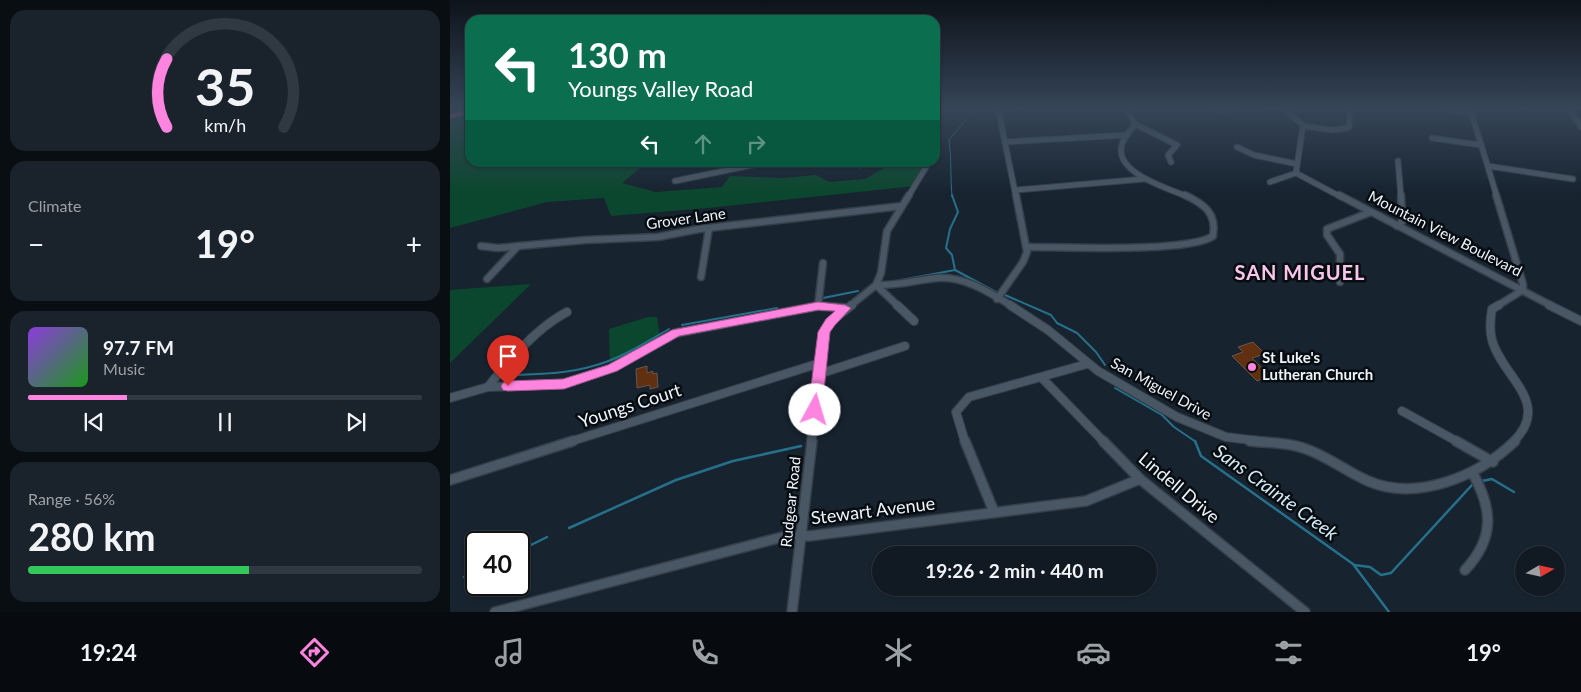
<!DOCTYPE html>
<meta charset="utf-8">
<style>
body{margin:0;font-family:Lato,sans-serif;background:#1a232b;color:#f1f3f6;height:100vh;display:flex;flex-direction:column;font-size:19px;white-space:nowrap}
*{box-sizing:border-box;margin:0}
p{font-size:16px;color:#9ca1a6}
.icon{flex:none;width:28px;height:28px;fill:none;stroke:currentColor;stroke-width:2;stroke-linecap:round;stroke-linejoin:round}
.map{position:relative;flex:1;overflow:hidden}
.side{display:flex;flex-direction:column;gap:10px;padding:10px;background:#090e13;width:450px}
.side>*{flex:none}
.banner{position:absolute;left:15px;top:15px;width:475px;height:152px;border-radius:15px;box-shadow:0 1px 4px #0004,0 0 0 1px #303841;background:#0b6e4f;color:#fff;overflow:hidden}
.needle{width:32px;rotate:81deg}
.fabs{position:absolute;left:1065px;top:546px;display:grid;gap:10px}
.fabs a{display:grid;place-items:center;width:50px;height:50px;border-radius:50%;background:#111a23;box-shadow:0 1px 4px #0004,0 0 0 1px #303841;font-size:25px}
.speed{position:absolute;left:15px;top:531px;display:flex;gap:10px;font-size:25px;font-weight:700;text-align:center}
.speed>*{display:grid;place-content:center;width:65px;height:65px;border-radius:50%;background:#111a23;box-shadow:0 1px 4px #0004,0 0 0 1px #303841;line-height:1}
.speed .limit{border:2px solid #111;border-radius:8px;background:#fff;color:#111}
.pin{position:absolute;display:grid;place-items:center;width:42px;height:42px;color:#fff;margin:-51px -21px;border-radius:50% 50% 50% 0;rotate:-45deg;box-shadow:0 0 5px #0007}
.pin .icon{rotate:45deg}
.me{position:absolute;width:55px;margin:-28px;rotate:6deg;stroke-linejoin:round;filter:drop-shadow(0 0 4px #0008)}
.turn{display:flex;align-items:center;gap:18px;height:105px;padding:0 20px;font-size:22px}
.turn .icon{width:65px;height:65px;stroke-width:2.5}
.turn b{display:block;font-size:35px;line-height:42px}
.lanes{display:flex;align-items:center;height:48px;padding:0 20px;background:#0003;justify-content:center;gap:25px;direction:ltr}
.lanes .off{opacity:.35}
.big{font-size:38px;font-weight:700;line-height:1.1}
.side .widget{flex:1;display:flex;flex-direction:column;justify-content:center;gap:8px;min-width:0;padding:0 18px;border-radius:15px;background:#1a232b}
.side .dial{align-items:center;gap:0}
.dial svg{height:130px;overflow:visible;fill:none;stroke:#303841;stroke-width:7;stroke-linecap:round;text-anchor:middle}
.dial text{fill:#f1f3f6;stroke:none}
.song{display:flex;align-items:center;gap:15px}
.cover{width:60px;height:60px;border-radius:8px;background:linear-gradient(135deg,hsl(270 70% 55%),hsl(120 70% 35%))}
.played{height:5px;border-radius:2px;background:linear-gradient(90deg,#fe85df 25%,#303841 25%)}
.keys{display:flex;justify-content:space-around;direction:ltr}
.heat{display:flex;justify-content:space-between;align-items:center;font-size:28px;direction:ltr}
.charge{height:8px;border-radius:4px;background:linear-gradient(90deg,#34c759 56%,#303841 0)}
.trip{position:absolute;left:422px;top:546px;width:285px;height:50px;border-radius:25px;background:#111a23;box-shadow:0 1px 4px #0004,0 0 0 1px #303841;font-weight:700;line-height:50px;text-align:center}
.tab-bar{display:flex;height:80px;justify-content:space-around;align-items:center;background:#070a0e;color:#9ca1a6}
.tab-bar .icon{width:35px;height:35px}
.tab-bar .current{color:#fe85df}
.tab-bar b{font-size:22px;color:#f1f3f6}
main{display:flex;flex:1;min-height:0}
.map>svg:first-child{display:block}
</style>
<main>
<section class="side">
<div class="widget dial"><svg viewBox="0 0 100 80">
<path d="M14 69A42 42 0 1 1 86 69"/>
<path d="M14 69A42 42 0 0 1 14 27" stroke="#fe85df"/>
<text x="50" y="56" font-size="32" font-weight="700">35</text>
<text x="50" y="72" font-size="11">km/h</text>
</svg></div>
<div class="widget"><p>Climate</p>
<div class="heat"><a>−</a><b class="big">19°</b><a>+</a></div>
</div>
<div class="widget">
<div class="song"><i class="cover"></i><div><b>97.7 FM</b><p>Music</p></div></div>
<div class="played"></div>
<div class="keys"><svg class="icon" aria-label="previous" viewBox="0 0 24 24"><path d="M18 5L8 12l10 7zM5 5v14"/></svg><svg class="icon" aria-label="pause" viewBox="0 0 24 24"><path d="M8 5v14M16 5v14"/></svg><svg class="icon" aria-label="next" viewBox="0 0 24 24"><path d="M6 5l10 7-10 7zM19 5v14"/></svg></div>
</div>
<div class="widget"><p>Range · 56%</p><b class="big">280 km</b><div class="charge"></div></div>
</section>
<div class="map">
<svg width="1131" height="612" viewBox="0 0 1131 612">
<rect width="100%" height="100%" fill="#17232f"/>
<g fill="#0b472e">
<path d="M20,112V162L196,163L172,183L206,192L272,187L280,176L333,178L366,175L379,182L415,179L434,168L439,163H479L465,186L258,208L161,216L154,198L97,202L0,228V116Z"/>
<path d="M81,284L0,363V290Z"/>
<path d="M198,317H207L210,337L186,352L160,363L159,329Z"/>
</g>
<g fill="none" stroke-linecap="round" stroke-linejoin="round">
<path stroke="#26708b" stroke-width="1" d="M502,197C500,177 502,159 499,140L526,108"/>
<g stroke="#26708b" stroke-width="2">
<path d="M502,195L508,212L500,229L496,248L502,255L505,270L546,292"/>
<path d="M451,280L505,270"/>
<path d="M555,295L601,315L607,323L627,333L646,352L655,365"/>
<path d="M373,298L408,291"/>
<path d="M232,325L327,308"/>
<path d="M62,375C89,374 116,374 143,366C170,359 195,343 219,329"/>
<path d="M665,388L712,415L724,427L746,442"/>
</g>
<g stroke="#26708b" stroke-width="2.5">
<path d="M745,441L751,456L903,564L939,612"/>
<path d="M1032,481L1042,479L1064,492"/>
<path d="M119,528L226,480L283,461L351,446"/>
<path d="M69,551L97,537"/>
<path d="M904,565L920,567L931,575L941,573L1022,485"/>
<path d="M14,577L26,571"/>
</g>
</g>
<g fill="#613010" stroke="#68564d">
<path d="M803,342L815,354L802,358L820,376L807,381L782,356L793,352L788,347Z"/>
<path d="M197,366V373L203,371V374L207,373L208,387L200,389V385L187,388L186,369Z"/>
</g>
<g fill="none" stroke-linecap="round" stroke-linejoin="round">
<defs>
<g id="minor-far3">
<path d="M548,108L566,197"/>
<path d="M677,108L685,124C681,130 674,137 672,144C663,173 718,188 738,197"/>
<path d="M759,108L770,110L791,108"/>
<path d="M833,108L853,125L846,173"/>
<path d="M990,108L1022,113"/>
<path d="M1020,108L1047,197"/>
<path d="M1119,108L1131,127"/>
<path d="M685,124L727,145L718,155L721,162"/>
<path d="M853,126L883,130L897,128L899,127L900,108"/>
<path d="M982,138L1031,145"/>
<path d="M555,142L677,135"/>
<path d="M787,147L804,155L847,164"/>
<path d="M948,161L951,197"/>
<path d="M411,165L415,162"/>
<path d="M1038,166L1123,179"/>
<path d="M846,173L891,197"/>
<path d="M225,181L307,164L360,162"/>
<path d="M820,182L846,173"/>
<path d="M565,190L694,179"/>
<path d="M458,197L479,162"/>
</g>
<g id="minor-far2">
<path d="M889,195L1102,306"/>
<path d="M1046,195L1073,284V290L1047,306"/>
<path d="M947,226L952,222L951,195"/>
<path d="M31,246L48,248L135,240L208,237L249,229L452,206"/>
<path d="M577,247C613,247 739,253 763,236C767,213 754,204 735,195"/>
<path d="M251,277L259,228"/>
<path d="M37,279L68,246"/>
<path d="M890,282V254L877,235V229L921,212"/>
<path d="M426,285C447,286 466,280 487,278C514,276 539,292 562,306"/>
<path d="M427,286L448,306"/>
<path d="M547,299L573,262L577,252L566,195"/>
<path d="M368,306L373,263"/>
<path d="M400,306L426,285L431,273L437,231L459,195"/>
</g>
<g id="minor-far1">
<path d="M447,305L464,321"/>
<path d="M560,305L598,330L648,371L727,417L776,437L818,442"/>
<path d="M1049,305L1042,309C1040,320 1039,329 1042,340C1052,377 1103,403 1063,442"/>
<path d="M1099,305L1131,321"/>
<path d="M369,374L455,346"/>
<path d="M592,378L654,442"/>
<path d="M38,387C58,361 88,327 117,312"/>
<path d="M0,398L38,387L114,384L162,368L226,333L368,306L395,308"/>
<path d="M952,411L1008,442"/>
<path d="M119,442L370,363"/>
<path d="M361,442L374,333L380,322L402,305"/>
<path d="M515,442L506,412L519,397L637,364"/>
</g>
<g id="minor">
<path d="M515,441L544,512"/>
<path d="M653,441L690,479L855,612"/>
<path d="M800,441C818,443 836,442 853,448C876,455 895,471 918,481C967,502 1029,476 1065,441"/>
<path d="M1006,441L1043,462"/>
<path d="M0,480L123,441"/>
<path d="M1015,570C1045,538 1043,509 1022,472"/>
<path d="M45,612L340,535L359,536L636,501L690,479"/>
<path d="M342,612L362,441"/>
</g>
<path id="highway" d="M20,110V114L0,118V114Z"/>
</defs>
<use href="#minor-far3" stroke="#363f49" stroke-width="7"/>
<use href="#minor-far2" stroke="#363f49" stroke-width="9"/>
<use href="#minor-far1" stroke="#363f49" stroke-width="10"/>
<use href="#minor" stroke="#363f49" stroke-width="12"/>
<use href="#highway" stroke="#363f49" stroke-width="2"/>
<use href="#minor-far3" stroke="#495764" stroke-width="5"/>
<use href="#minor-far2" stroke="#495764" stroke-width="6"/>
<use href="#minor-far1" stroke="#495764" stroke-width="8"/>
<use href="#minor" stroke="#495764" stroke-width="9"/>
<use href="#highway" fill="#e46a66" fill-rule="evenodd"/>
</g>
<linearGradient id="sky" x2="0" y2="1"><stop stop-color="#0d131a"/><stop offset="0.56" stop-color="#364558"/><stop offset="1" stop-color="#364558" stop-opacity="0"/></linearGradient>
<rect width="1131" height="194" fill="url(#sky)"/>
<path fill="#fe85df" stroke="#a55691" d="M368,302L395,305L401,308L385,325L380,332L372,410L370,414L365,415L360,414L358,410L368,332L376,319L385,311L368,310L229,336L167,371L114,389L58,391L53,390L51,386L53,383L58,381L113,379L158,365L222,330Z"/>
<circle fill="#fe85df" stroke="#070c11" stroke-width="2" cx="802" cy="367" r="5"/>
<g text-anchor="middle" stroke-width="5" stroke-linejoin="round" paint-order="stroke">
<g font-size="15" fill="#ecf4fc" stroke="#070c11">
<text transform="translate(236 219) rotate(-8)" y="5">Grover Lane</text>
<text transform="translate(995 234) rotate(27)" y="5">Mountain View Boulevard</text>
<text transform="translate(711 389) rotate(29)" y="5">San Miguel Drive</text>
<text transform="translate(341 502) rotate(-84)" y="5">Rudgear Road</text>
</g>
<g font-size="15" font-weight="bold" fill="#ecf4fc" stroke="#070c11" text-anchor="start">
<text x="812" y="363">St Luke's<tspan x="812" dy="17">Lutheran Church</tspan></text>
</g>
<g font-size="18" fill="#ecf4fc" stroke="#070c11">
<text transform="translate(180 406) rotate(-18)" y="6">Youngs Court</text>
<text transform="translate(729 488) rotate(40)" y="6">Lindell Drive</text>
<text transform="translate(423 511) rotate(-7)" y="6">Stewart Avenue</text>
</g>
<g font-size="19" font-style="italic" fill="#d3e9f3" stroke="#070c11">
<text transform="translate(826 492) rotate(36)" y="7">Sans Crainte Creek</text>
</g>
<g font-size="20" font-weight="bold" letter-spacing="1" fill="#fcc5eb" stroke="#070c11">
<text x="850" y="280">SAN MIGUEL</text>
</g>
</g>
</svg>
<div class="fabs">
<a><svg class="needle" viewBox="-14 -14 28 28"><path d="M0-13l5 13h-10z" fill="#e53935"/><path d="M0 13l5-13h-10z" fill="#9ca1a6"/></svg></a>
</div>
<div class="speed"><div class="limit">40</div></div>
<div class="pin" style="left:58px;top:386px;background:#d93025"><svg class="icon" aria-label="arrive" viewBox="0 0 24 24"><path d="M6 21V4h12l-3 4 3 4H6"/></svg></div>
<svg class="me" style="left:365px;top:410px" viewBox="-20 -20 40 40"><circle r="19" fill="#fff"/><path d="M0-13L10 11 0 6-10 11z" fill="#fe85df"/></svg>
<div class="trip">19:26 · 2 min · 440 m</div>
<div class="banner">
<div class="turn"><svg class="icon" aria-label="left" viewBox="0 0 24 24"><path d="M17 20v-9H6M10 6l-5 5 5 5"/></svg><div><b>130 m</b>Youngs Valley Road</div></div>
<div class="lanes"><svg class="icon" aria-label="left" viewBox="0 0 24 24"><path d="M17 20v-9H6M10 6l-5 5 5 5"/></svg><svg class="icon off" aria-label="ahead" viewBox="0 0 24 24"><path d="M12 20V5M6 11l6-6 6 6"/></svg><svg class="icon off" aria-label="right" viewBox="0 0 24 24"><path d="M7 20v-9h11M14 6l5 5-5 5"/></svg></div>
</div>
</div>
</main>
<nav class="tab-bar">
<b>19:24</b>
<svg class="icon current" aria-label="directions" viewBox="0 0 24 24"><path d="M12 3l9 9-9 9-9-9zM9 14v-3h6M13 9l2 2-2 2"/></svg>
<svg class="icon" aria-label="music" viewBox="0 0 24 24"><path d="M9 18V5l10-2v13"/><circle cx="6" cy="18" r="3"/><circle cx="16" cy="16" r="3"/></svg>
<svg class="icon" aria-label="phone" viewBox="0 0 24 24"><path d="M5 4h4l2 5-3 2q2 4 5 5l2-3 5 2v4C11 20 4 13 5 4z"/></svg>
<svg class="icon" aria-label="climate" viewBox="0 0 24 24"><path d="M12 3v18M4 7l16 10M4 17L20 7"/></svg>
<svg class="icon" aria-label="car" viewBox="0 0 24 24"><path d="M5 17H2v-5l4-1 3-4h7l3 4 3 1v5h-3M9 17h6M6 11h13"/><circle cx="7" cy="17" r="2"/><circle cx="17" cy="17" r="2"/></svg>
<svg class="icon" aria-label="filters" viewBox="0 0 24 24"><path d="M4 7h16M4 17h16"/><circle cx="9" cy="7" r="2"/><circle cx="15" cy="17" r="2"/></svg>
<b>19°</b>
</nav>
